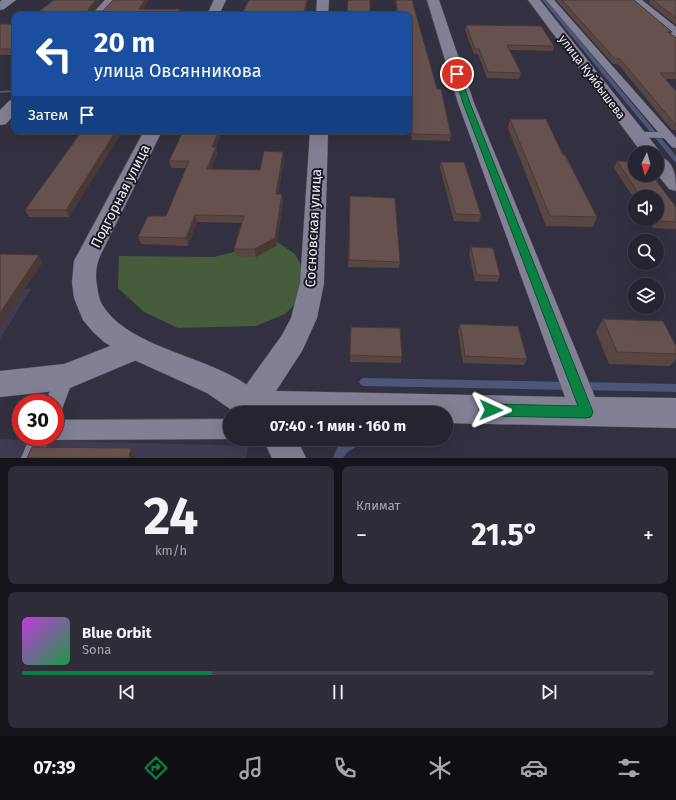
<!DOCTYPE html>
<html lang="ru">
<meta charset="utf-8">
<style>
body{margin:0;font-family:"Fira Sans",sans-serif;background:#2e2c39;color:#f1f3f6;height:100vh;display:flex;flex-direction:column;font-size:15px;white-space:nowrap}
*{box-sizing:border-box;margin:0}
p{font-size:13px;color:#a4a4ab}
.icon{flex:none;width:22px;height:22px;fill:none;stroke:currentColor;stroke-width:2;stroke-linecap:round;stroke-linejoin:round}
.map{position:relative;height:458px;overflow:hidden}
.panel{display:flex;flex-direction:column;gap:8px;padding:8px;background:#15141b;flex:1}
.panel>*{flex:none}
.banner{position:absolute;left:12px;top:12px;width:400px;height:122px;border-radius:8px;box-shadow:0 4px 16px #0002,0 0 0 1px #42414d;background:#1a4fa0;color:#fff;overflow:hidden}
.needle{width:26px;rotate:185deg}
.fabs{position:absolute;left:628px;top:146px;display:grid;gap:8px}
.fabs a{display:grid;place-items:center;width:36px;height:36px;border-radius:50%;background:#262431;box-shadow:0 4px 16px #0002,0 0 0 1px #42414d;font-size:20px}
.speed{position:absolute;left:12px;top:394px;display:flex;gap:8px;font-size:20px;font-weight:700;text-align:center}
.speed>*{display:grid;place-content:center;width:52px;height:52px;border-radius:50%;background:#262431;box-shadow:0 4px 16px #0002,0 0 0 1px #42414d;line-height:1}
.speed .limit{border:6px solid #d22;background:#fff;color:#111}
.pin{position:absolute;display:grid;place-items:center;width:34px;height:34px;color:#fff;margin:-17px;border:2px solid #fff;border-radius:50%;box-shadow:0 1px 4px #0007}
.me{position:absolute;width:44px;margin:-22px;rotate:91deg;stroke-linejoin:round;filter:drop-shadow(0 0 3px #0008)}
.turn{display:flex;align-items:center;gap:14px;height:84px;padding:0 16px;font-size:18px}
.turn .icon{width:52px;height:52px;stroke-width:2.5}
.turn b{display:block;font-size:28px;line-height:34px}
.then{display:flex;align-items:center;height:38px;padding:0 16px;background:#0003;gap:8px;font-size:15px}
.big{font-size:30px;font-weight:700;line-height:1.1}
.panel .tile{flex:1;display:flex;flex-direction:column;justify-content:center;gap:6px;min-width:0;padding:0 14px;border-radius:8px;background:#2e2c39}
.panel .dial{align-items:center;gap:0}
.dial b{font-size:52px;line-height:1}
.song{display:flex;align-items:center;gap:12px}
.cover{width:48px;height:48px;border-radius:6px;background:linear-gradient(135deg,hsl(290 70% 55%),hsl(140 70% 35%))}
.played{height:4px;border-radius:2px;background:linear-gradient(90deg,#0b8043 30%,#42414d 30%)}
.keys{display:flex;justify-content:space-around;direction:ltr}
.heat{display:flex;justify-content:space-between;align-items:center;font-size:22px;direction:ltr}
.panel .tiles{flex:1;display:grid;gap:8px;grid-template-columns:1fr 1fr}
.tile:last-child{grid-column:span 2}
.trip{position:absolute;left:223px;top:406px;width:230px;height:40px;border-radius:20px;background:#262431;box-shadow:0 4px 16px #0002,0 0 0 1px #42414d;font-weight:700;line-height:40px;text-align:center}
.tab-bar{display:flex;height:64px;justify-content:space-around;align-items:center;background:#0f0e14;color:#a4a4ab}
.tab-bar .icon{width:28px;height:28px}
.tab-bar .selected{color:#0b8043}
.tab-bar b{font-size:18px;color:#f1f3f6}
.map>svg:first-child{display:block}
</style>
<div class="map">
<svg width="676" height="458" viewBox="0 0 676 458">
<rect width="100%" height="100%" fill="#333041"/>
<g fill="#3f3b52">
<path d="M0,289H31L0,339Z"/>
<path d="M0,439L248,446L246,458H0Z"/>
</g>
<path fill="#475c3b" d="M276,241L295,254L304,270L301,298L285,314L256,326L178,328L144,312L118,288L119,256L214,257Z"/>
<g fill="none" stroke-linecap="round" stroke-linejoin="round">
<g fill="#4b5779" fill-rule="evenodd">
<path d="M542,0H546L676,156V162L674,161Z"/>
<path d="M13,90H15V92L0,93V91Z"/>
<path d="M364,378L569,382L572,383L574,386L572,389L569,390L364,386L361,385L359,382L361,379Z"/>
<path d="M582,382L676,384V392L582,390L579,389L577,386L579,383Z"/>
<path d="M349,439H364C360,448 348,448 343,458H333L338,445Z"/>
</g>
<defs>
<g id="service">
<path d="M546,0H554L676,138V148L672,147L664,138L633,137L631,135L637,132H658Z"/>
<path d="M65,369L72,371L74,377L62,409L55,412V403H45L58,371Z"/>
<path d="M230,419V439L55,440L50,438L41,458H21L30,437H55V420Z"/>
</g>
<g id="minor">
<path d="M2,0H16L4,9L0,10V2Z"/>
<path d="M105,0H117L104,15H91Z"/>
<path d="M317,0H329L328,15H316Z"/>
<path d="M427,0H439L474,103L595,397L676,398V428L446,423V413H238L235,405L239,395L282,335L291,318L300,283L310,131H328L324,283L317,318L302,351L276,391L565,397L458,103Z"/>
<path d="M528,0H540L658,149L660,153L658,156C675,160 676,177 676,191L669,189L657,174V153H642Z"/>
<path d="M629,0H642L676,27V37L671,36Z"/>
<path d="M15,99V114L6,124L0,125V110L9,101Z"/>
<path d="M136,336L146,340L150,348L146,356L65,390L0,397V371L64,364Z"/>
</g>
<g id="tertiary">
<path d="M214,0H226L219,15H207Z"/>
<path d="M144,131H162L100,256C96,265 95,276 97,286C98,293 99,300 103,306C136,358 248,358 272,413H236L207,393L132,359L104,342L93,332L83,320L74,298L72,282L74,261Z"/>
<path d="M263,439H297L306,458H272Z"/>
</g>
</defs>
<use href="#service" stroke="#4e4b5a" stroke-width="1"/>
<use href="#minor" stroke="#4e4b5a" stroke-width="1"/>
<use href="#tertiary" stroke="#4e4b5a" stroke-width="1"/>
<use href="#service" fill="#828094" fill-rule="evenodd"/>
<use href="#minor" fill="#828094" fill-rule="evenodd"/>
<use href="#tertiary" fill="#828094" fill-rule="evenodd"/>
</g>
<g fill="#594643">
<path d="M395,0H412L437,89L451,135L450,141L412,140L409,116V15H397Z"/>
<path d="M556,0H634L672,32L671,34L676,38V79H665L676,91V130H672L618,64H613Z"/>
<path d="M650,0H676V25L649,3Z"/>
<rect x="0" y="24" width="15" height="31"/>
<path d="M466,25L554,46L553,51L510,50L521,73L519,79L487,78L478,54H474L465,30Z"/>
<path d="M510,119L563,155L597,217L593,227L546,226L508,128Z"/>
<path d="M15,131H48L45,134H17Z"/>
<path d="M82,131L69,217H29L25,210Z"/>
<path d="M183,131H222L216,148L217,154L211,169L260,170L284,159L278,194H282L283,202L276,246L256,257L236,256L234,249L242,223L197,222L188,246L141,244L138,237L166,216L186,168H171L169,161Z"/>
<path d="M617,161L676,207V229L653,228L647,219H657V197H635V200L614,168Z"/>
<path d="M441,162L481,215L479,222L454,221L440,168Z"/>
<path d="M350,196L400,262L399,268L348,267Z"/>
<path d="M471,247L500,276L497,282L475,281L469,254Z"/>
<path d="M603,319L676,346V359L670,366L609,364L596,332Z"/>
<path d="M460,324L527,359L524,365L463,363L458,331Z"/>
<path d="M351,327L402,357L401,363L350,362Z"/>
</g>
<g fill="#483937">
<path d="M96,0H99L100,3L90,14L88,9Z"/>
<path d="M145,0H148V2L140,14L139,9Z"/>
<path d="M307,0H308L305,15H303Z"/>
<path d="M180,9L182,14L181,15H177Z"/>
<path d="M44,131H48L45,134Z"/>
<path d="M116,131H123L69,217L66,210Z"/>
<path d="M219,131H222L216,148L217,154L209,176L207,169L212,147Z"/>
<path d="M283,152L284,159L277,201L276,194Z"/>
<path d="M282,194L283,202L276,246L256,257L254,249Z"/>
<path d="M195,215L197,222L188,246L186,238Z"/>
<path d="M39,255L43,262L0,327V313Z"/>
<path d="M131,448L138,458H129Z"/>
</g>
<g fill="#67514e" stroke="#483937">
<path d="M54,0H96L88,9L89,11H103L113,0H145L139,9H180L177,15H34Z"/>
<path d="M249,0H307L303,15H241Z"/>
<path d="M348,0H370V15H347Z"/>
<path d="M396,0H412L437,89H441L451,135L413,134L409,105V15H398Z"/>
<path d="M562,0H634L672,32H668L676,38V73H660L676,91V124H675L620,59H615Z"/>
<path d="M653,0H676V18Z"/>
<rect x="0" y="24" width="15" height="25"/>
<path d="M466,25L541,26L554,46L507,45L521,73L488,72L479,49H475Z"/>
<path d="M510,119H546L563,155H565L597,217L550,216Z"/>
<path d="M82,131H116L66,210H25Z"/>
<path d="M183,131H219L212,147H216L207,169L260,170L264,151L283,152L276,194H282L275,238L254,249H234L244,216L195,215L186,238L138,237L148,216H166L189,161H169Z"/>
<path d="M617,161L635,162V175H652L676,207V222L657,221L655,219H657V197H641Z"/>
<path d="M441,162H464L481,215L456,214Z"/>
<path d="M350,196L395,198L400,262L349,260Z"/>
<path d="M471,247L493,248L500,276L477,275Z"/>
<path d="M0,254L39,255L0,313Z"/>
<path d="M603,319L663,321L676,346V354L617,352Z"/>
<path d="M460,324L518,326L527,359L465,356Z"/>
<path d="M351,327L400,328L402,357L350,355Z"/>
<path d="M32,447L131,448L129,458H27Z"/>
</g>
<path fill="#0b8043" stroke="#07532c" d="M455,72L460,74L470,103L593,412L591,417L586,418L491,416L487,415L485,410L487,406L491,404L578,406L463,103L454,74Z"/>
<g text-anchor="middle" stroke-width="4" stroke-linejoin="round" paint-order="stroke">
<g font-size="12" fill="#f0eefa" stroke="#1a1921">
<text transform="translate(592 77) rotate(53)" y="4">улица Куйбышева</text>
</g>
<g font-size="14" fill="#f0eefa" stroke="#1a1921">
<text transform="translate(120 196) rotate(-63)" y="5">Подгорная улица</text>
<text transform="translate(313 228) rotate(-87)" y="5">Сосновская улица</text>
</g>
</g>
</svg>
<div class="fabs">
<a><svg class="needle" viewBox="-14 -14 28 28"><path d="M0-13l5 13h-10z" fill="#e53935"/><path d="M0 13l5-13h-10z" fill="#a4a4ab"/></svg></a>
<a><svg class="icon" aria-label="sound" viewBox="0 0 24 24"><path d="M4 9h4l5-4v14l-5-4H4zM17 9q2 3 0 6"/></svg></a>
<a><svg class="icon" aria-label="search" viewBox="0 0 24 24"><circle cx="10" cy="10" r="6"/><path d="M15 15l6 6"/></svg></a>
<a><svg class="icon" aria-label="layers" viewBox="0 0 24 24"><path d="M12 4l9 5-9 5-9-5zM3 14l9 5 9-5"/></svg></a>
</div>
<div class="speed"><div class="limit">30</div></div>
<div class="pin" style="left:457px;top:74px;background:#d93025"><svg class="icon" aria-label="arrive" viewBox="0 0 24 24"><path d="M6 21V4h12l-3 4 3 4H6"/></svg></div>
<svg class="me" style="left:491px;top:410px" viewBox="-20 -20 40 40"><path d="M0-17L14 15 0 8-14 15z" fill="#0b8043" stroke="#fff" stroke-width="4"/></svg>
<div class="trip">07:40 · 1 мин · 160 m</div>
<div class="banner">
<div class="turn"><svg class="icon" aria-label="left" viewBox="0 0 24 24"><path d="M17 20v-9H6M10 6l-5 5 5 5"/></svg><div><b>20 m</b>улица Овсянникова</div></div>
<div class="then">Затем<svg class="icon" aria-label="arrive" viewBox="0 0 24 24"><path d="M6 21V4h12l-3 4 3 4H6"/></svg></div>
</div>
</div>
<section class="panel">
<div class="tiles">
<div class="tile dial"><b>24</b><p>km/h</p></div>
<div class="tile"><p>Климат</p>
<div class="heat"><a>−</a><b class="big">21.5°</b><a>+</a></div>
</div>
<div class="tile">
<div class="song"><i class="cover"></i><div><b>Blue Orbit</b><p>Sona</p></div></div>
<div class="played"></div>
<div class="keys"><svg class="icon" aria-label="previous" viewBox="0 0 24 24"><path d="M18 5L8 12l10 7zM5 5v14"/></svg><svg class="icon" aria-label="pause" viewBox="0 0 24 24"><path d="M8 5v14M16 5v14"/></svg><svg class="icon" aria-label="next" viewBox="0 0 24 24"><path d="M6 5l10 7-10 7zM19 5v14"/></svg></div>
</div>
</div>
</section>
<nav class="tab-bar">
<b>07:39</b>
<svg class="icon selected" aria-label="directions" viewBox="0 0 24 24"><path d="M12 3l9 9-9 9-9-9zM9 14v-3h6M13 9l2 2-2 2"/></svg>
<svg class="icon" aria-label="music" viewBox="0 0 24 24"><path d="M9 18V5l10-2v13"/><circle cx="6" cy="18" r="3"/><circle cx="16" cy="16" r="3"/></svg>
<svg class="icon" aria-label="phone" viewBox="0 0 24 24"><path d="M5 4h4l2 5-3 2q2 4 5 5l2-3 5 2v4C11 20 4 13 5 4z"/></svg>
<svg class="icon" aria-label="climate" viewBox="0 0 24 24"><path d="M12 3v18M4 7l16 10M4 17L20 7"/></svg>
<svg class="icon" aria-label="car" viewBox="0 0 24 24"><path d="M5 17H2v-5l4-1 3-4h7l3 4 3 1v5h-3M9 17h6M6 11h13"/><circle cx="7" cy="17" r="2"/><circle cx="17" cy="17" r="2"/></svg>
<svg class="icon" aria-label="filters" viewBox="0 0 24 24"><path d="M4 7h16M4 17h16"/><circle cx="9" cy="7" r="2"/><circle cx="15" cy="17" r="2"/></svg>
</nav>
